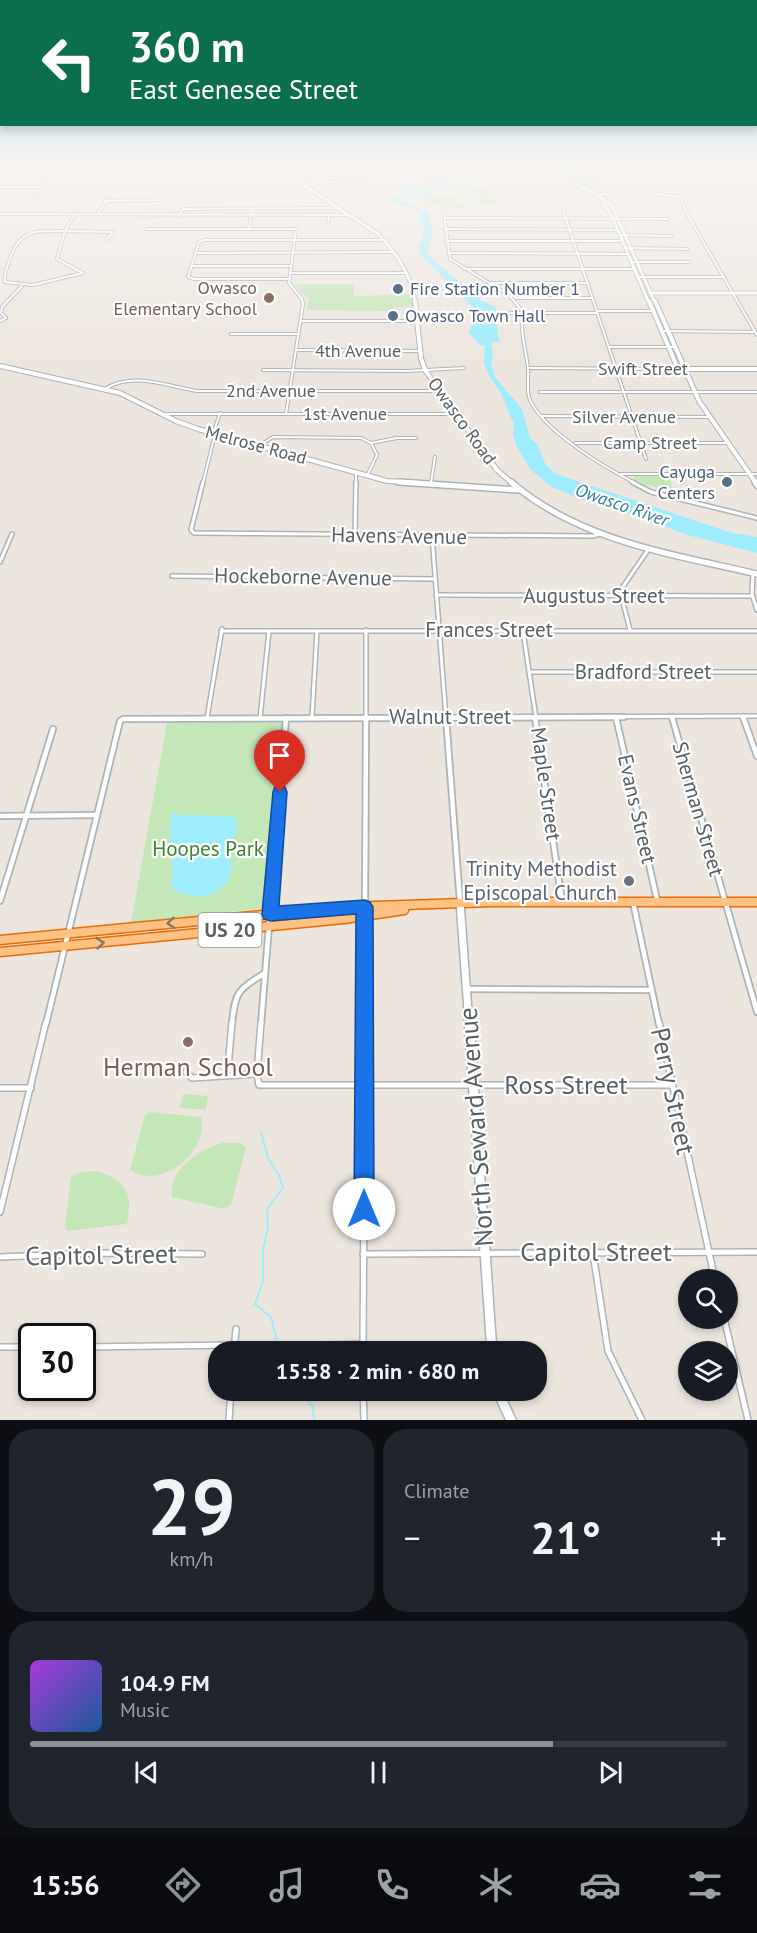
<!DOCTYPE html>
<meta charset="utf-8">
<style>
body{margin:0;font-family:"PT Sans",sans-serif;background:#20242c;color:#f1f3f6;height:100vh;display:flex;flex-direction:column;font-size:22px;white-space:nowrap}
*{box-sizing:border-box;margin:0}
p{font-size:20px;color:#9ea1a6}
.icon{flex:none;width:33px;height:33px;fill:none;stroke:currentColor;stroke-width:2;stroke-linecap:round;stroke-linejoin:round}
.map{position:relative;height:1420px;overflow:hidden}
.side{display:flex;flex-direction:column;gap:9px;padding:9px;background:#0d0f14;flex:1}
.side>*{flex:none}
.top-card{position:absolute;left:0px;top:0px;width:758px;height:126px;box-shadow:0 3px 9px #0003;background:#0b6e4f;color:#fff;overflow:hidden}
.controls{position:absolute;left:678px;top:1269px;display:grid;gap:12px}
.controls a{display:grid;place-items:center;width:60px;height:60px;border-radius:50%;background:#171b24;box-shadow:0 3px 9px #0003;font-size:30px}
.speed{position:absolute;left:18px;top:1323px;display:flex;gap:12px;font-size:30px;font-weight:700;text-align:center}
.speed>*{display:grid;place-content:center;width:78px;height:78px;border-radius:50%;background:#171b24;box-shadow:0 3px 9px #0003;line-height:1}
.speed .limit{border:3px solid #111;border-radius:9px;background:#fff;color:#111}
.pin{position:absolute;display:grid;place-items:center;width:51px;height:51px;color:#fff;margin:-62px -26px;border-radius:50% 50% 50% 0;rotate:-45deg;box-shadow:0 0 6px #0007}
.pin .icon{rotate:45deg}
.me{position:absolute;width:66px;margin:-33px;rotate:0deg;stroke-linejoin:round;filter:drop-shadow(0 0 4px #0008)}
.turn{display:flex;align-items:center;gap:21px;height:126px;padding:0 30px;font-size:27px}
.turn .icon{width:78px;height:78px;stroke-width:2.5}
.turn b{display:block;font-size:42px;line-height:51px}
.big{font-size:45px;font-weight:700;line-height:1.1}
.side .card{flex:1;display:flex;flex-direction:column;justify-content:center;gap:9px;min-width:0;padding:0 21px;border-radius:24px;background:#20242c}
.side .dial{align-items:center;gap:0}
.dial b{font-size:78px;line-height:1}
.song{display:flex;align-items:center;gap:18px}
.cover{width:72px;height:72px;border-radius:9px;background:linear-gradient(135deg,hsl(280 70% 55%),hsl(210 70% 35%))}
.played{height:6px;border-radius:3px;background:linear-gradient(90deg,#8c9099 75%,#363941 75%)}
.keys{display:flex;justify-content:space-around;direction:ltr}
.heat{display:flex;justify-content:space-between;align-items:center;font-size:33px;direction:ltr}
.side .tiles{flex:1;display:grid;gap:9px;grid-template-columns:1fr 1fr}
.card:last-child{grid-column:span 2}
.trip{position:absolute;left:208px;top:1341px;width:339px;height:60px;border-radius:24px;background:#171b24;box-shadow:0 3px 9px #0003;font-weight:700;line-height:60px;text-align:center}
.tabs{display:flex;height:96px;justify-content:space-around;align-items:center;background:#090b0e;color:#9ea1a6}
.tabs .icon{width:42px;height:42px}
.tabs .selected{color:#8c9099}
.tabs b{font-size:27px;color:#f1f3f6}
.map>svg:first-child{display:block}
</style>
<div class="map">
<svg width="757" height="1420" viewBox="0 0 757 1420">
<rect width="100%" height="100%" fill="#ede6df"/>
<g fill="#c4e7b8">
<path d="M511,163L591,166L602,188L589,189Z"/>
<path d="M461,183L484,187L502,204L482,206L473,194L459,195L447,189Z"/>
<path d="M436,194L443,198L457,197L466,208L447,210L442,204L430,207L416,200Z"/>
<path d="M294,284H354V296L415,294L417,307H395L387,311L307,310L309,299Z"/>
<path d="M635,476H669L673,490L646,485L633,479Z"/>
<path d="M282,721L265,908L131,923L167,723Z"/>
<path d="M183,1094L208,1096L206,1110L180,1108Z"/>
<path d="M150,1112L201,1117C210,1151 161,1191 130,1170L145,1115Z"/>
<path d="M222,1143H241L246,1147L231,1205L225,1209L172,1197C168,1170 198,1150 222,1143Z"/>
<path d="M97,1171C127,1180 133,1194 127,1224L68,1231L65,1228L71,1177L81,1172Z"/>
</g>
<g fill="#9decff">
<path d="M341,163H350L358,168L411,166L435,171L447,179C441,200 414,193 399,201L430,213L429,220L433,233L427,254L464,286L475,292L482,301L496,307L498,337L501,341L491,343L493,354L491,365L495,377L522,409L530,438L537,444L546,465L556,474L732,533L757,537V553L684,534L637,515L584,501L552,487L531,470L517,447L513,435L514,425L502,395L489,375L484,363L485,345H480L469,333L474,320L473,308L420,254L418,249L425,229L419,220L420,212L391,201L390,198L411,193L401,192L405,185H414L412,191L426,189L433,186L435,180C423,161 372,170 352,171H348Z"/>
<path d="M174,810L177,815L232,816L237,821C236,835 231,848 231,862C231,867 232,872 230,876C220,900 188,901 171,887C171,878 173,867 172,858C170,841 167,826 174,810Z"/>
</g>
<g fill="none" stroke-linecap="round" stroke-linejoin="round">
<g stroke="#9decff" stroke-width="2">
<path d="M261,1132L268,1158L279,1175L283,1188L267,1209L268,1227L263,1250V1281L255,1304L271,1317L278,1345L283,1352"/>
<path d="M300,1390L313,1407L314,1420"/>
</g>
<defs>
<g id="street-far3">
<path d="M303,185L419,173L428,180L427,184L420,188"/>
<path d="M0,187H43"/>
<path d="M657,194L680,197L687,214L757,335"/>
<path d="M597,195L608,194L610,205"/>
<path d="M35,198L49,178L66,163"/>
<path d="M105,201L159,200L172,172L159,163"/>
<path d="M563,210L646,459"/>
<path d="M444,213L450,259L509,295L524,313C519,333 526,348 528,368C529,378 526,391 530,400C545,432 604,467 635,483"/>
<path d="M0,214L348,215"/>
<path d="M98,214L115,185"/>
<path d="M178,216L183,209L338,208"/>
<path d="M444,218L668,219"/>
<path d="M328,223L329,216"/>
<path d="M249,228L252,209"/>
<path d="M146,229H296L289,283L302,299L303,304L286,414"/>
<path d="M445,229L617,230"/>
<path d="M65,231L113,232"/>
<path d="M65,231L57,259L83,273L33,285L5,282C3,274 8,266 10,258C21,228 37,231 65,231Z"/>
<path d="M65,231L75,214"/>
<path d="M620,235L671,236"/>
<path d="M107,239L113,232"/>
<path d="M446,241H623"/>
<path d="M625,248L687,249"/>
<path d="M196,253L394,252"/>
<path d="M448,253L628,254"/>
<path d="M631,262H689"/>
<path d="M191,266H291"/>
<path d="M464,269H634"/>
<path d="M290,273H406"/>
<path d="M638,277H724"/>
<path d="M289,279H194L188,277L199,242L204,240H386"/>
<path d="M489,283H588"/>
<path d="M515,298H592"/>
<path d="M597,311H652"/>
<path d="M510,313H524"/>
<path d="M524,313H597"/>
<path d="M0,321L6,318L1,313L2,307L22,286"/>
<path d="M301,321H418"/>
<path d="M661,331L754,332"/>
<path d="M231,334H299"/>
<path d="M609,347H675"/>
<path d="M296,350L420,351"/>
<path d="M529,368L678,369"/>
<path d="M263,370L406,371L464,368"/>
<path d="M104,389C134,371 166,386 197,391H440"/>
<path d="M540,392H757"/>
<path d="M162,414H456"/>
<path d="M541,416L708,417"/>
<path d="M213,434L220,413"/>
<path d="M371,443L397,438H416"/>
<path d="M575,443H727"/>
<path d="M259,446L273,437L361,438L371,443L377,455L367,476"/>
<path d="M620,474H757"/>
<path d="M203,483L215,434"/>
<path d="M356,483V473"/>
<path d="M431,483L435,457"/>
</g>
<g id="street-far2">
<path d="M203,482L191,530L194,533L593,536L600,534"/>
<path d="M632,482L651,492L757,518"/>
<path d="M431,485V482"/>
<path d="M355,535L356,482"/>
<path d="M432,536L446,718"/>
<path d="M0,562L12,534"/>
<path d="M753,573L752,594L757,610"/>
<path d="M172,576L435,579"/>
<path d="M436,595L752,596"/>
<path d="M630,630L620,591L648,550"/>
<path d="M221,631H757"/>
<path d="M523,631L536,718"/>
<path d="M529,672H757"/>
<path d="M743,716L744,718"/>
<path d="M312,717L317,631"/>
<path d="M207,718L222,629"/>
<path d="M260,718L269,631"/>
<path d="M307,718L757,716"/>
<path d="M366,718V630"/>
</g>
<g id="street-far1">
<path d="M446,717L460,902"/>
<path d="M535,717L562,902"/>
<path d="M616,717L657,900"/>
<path d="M672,717L757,1012"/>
<path d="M743,717L757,756"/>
<path d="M0,816L97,815"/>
<path d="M0,901L53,729"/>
<path d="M633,902L659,1024"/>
<path d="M365,906L366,717"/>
<path d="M466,989L651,990"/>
<path d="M46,1024L120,721L123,719L624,717"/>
<path d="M232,1024C235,991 238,990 265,973"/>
<path d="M261,1024L286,718"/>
<path d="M365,1024V916"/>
</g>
<g id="street">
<path d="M232,1022L228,1067L237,1075"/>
<path d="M261,1022L257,1074L259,1085H671"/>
<path d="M659,1022L715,1280"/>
<path d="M186,1072L192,1078L257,1074"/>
<path d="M0,1088H31"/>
<path d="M0,1212L46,1022"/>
<path d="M593,1253L608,1351L642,1420"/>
<path d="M363,1254L757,1252"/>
<path d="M0,1257L96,1253L202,1254"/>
<path d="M724,1318L748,1420"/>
<path d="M321,1345L363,1344"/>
<path d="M0,1347H32"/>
<path d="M82,1347L235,1345"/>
<path d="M234,1352L236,1329"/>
<path d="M363,1352L365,1022"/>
<path d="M363,1390L364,1420"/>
<path d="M229,1420L231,1390"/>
</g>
<g id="secondary-far4">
<path d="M270,163L378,234C396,252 413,278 415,303"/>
<path d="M508,163C544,174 582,181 612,206L655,303"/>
<path d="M0,187L19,163"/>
<path d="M603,203L612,216L649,303"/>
<path d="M650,293H757"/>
</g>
<g id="secondary-far3">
<path d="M415,301L421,358L425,370L497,470L512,483"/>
<path d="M649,301L678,369H757"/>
<path d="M655,301L699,401L756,483"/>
<path d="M0,366L120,393L176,421L198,429L387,481L421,483"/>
</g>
<g id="secondary-far2">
<path d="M399,482L518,490"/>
<path d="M511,482C579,541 672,554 757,574"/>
<path d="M755,482L757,485"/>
</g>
<path id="secondary-far1" d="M460,902L469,1024"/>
<g id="secondary">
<path d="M469,1022L492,1352"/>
<path d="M497,1390L511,1420"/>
</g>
<g id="highway">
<path d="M0,940L346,907L492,902H757"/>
<path d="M0,952L344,919L404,910"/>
</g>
</defs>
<use href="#street-far3" stroke="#adb3b6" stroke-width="4"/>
<use href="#street-far2" stroke="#adb3b6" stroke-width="6"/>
<use href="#street-far1" stroke="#adb3b6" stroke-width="8"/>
<use href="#street" stroke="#adb3b6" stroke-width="8"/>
<use href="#secondary-far4" stroke="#acb3b7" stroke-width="4.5"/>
<use href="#secondary-far3" stroke="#acb3b7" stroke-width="6"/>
<use href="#secondary-far2" stroke="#acb3b7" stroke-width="8"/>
<use href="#secondary-far1" stroke="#acb3b7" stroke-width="10"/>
<use href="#secondary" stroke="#acb3b7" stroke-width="12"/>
<use href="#highway" stroke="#ec6a00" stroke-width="11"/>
<use href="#street-far3" stroke="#fff" stroke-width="2"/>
<use href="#street-far2" stroke="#fff" stroke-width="3"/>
<use href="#street-far1" stroke="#fff" stroke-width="4.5"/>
<use href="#street" stroke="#fff" stroke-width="5"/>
<use href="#secondary-far4" stroke="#fff" stroke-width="3"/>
<use href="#secondary-far3" stroke="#fff" stroke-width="4"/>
<use href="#secondary-far2" stroke="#fff" stroke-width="5"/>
<use href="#secondary-far1" stroke="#fff" stroke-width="7"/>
<use href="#secondary" stroke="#fff" stroke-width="9"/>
<use href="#highway" stroke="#ffc284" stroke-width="8"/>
</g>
<defs><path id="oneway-chevron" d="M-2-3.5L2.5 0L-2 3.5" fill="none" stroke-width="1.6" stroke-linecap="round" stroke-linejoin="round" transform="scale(1.5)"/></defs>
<g stroke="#82786a">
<use href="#oneway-chevron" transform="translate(171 923) rotate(175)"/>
<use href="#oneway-chevron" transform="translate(100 943) rotate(-6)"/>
</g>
<linearGradient id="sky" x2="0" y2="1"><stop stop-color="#8acaf1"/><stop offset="0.45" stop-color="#f7f4f1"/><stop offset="1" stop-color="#f7f4f1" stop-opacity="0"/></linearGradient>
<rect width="757" height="362" fill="url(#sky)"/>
<path fill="#1a73e8" stroke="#114b97" stroke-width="1.5" d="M280,786L285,787L287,792L279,906L365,900L370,902L373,907L374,1209L371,1216L364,1219L357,1216L354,1209L356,914L270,921L264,919L262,914L273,792L275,787Z"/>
<g fill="#5c6f8a" stroke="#fff" stroke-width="2">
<circle cx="398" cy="289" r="6"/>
<circle cx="393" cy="316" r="6"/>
<circle cx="727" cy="482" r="6"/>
</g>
<g fill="#8d6e63" stroke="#fff" stroke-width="2">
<circle cx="269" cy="298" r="6"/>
<circle cx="188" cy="1042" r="6"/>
</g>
<circle fill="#6b7280" stroke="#fff" stroke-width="2" cx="629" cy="881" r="6"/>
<g text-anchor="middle" stroke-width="4.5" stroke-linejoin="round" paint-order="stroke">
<g font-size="18" fill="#785e54" stroke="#fff" text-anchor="end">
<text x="257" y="294">Owasco<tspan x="257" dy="21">Elementary School</tspan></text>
</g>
<g font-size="18" fill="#4e5e75" stroke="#fff" text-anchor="start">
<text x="410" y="295">Fire Station Number 1</text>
<text x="405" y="322">Owasco Town Hall</text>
<text x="715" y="478" text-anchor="end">Cayuga<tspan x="715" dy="21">Centers</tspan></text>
</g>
<g font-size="18" fill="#585f62" stroke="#fff">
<text x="358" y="357">4th Avenue</text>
<text x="643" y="375">Swift Street</text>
<text x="271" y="397">2nd Avenue</text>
<text x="345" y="420">1st Avenue</text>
<text x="624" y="423">Silver Avenue</text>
<text transform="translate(462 421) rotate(54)" y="6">Owasco Road</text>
<text x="650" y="449">Camp Street</text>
<text transform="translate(256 445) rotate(15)" y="6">Melrose Road</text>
</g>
<g font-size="18" font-style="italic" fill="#2e7e9c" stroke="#fff">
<text transform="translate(622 505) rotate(19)" y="6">Owasco River</text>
</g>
<rect fill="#fff" stroke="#8a8f91" stroke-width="1.5" x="198.5" y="913" width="63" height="34" rx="4.5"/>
<g font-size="20" font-weight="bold" fill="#585f62">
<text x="230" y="937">US 20</text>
</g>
<g font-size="21" fill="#585f62" stroke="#fff">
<text transform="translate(399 536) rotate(1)" y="7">Havens Avenue</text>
<text transform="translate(303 577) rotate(1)" y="7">Hockeborne Avenue</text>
<text x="594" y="603">Augustus Street</text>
<text x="489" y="637">Frances Street</text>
<text x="643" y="679">Bradford Street</text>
<text x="450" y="724">Walnut Street</text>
<text transform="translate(546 784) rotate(82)" y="7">Maple Street</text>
<text transform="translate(637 809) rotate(77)" y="7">Evans Street</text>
<text transform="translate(698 809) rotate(74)" y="7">Sherman Street</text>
</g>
<g font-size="21" fill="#3e842e" stroke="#fff">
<text x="208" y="856">Hoopes Park</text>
</g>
<g font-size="21" fill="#5b616d" stroke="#fff" text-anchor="end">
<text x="617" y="876">Trinity Methodist<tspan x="617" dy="24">Episcopal Church</tspan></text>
</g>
<g font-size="26" fill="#785e54" stroke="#fff">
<text x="188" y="1076">Herman School</text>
</g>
<g font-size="26" fill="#585f62" stroke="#fff">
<text x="566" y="1094">Ross Street</text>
<text transform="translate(673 1091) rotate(78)" y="9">Perry Street</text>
<text transform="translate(476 1127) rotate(-94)" y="9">North Seward Avenue</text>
<text x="596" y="1261">Capitol Street</text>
<text transform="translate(101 1255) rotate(-1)" y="9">Capitol Street</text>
</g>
</g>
</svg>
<div class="controls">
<a><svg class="icon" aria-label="search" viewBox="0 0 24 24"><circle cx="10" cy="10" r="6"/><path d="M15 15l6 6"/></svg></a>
<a><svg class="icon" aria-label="layers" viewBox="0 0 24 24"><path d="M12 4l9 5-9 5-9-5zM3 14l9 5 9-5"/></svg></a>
</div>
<div class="speed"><div class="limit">30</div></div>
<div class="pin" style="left:280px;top:792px;background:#d93025"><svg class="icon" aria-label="arrive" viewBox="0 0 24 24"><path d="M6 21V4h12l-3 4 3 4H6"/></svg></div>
<svg class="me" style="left:364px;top:1209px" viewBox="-20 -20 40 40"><circle r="19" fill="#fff"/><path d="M0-13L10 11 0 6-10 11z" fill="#1a73e8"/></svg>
<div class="trip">15:58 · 2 min · 680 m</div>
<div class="top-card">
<div class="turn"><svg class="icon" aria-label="left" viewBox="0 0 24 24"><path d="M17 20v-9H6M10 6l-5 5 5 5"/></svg><div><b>360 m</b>East Genesee Street</div></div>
</div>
</div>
<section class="side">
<div class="tiles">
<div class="card dial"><b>29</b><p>km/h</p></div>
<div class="card"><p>Climate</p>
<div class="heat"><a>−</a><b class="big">21°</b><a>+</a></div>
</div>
<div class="card">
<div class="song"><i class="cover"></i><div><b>104.9 FM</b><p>Music</p></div></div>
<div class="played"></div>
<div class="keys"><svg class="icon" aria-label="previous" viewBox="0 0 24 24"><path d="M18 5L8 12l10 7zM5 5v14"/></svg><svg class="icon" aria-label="pause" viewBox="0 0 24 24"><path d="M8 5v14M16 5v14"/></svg><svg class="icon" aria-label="next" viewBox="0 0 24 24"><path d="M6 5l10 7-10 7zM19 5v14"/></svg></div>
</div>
</div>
</section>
<nav class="tabs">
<b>15:56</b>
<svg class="icon selected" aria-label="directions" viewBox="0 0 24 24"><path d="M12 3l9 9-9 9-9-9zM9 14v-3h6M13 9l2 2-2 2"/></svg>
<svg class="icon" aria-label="music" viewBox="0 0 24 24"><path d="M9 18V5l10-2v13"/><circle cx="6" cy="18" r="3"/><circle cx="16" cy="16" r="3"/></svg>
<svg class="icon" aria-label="phone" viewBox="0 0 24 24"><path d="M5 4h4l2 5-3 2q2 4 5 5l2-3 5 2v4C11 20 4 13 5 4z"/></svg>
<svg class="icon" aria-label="climate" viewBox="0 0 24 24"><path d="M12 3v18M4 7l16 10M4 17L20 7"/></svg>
<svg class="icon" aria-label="car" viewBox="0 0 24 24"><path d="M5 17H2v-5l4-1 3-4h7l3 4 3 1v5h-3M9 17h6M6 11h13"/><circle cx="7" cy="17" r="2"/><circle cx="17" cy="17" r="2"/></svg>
<svg class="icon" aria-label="filters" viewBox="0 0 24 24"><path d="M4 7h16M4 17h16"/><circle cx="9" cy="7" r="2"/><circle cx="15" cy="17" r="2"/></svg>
</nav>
